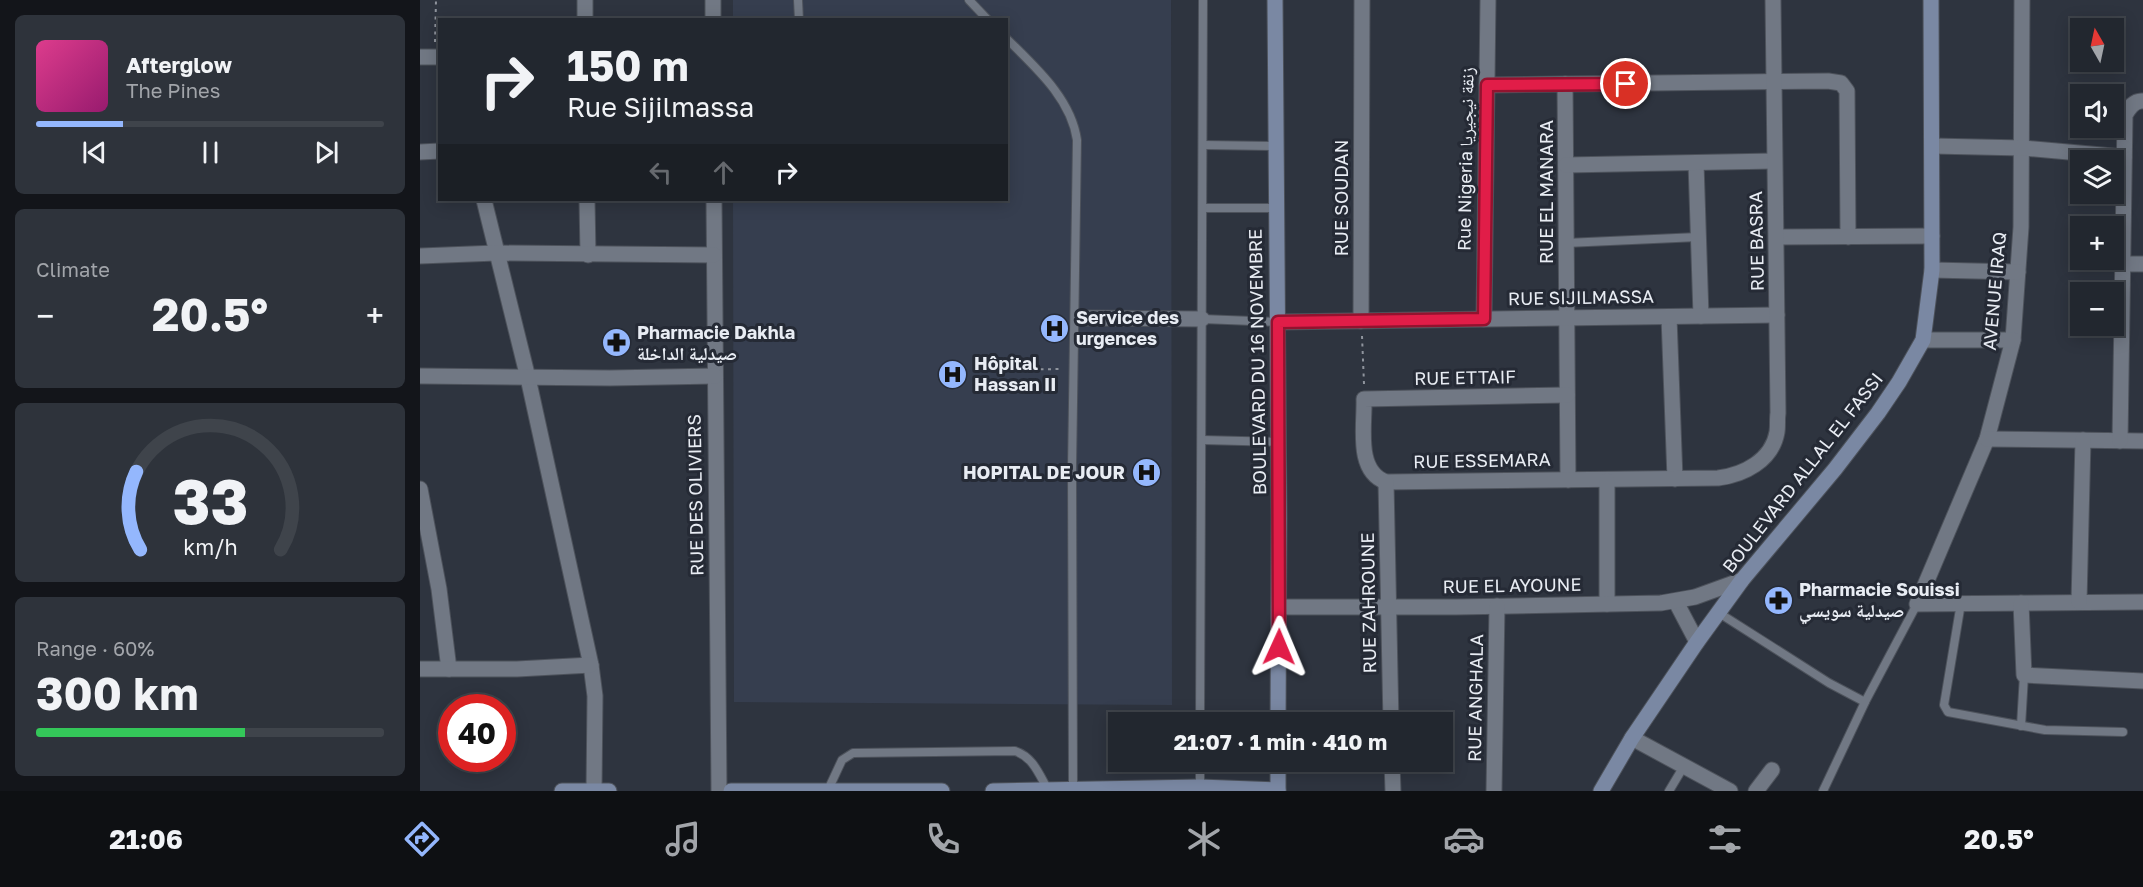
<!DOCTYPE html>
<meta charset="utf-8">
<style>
body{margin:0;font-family:"Golos Text","Noto Naskh Arabic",sans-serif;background:#2e333b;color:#f1f3f6;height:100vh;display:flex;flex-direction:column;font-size:22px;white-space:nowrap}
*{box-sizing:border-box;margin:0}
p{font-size:20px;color:#a2a5aa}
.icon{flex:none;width:33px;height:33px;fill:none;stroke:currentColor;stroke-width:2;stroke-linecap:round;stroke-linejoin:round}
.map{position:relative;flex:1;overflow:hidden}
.drawer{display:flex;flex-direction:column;gap:15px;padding:15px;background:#13151a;width:420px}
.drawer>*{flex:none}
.top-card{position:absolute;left:18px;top:18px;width:570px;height:183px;border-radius:0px;box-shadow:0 3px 15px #0003,0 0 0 2px #3f444b;background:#22272f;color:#f1f3f6;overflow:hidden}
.needle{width:39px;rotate:351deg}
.fabs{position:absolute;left:1650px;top:18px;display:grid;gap:12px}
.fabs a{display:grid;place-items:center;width:54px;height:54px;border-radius:0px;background:#22272f;box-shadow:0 3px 15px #0003,0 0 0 2px #3f444b;font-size:30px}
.speed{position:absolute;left:18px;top:694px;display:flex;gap:12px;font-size:30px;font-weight:700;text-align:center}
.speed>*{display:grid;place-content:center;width:78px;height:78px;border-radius:50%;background:#22272f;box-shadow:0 3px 15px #0003,0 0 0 2px #3f444b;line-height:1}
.speed .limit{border:9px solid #d22;background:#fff;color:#111}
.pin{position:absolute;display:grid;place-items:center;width:51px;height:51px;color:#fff;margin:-26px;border:3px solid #fff;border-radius:50%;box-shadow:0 2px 6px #0007}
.me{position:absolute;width:66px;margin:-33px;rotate:1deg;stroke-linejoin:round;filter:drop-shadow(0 0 4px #0008)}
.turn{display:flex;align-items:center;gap:21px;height:126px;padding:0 30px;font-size:27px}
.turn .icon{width:78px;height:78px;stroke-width:2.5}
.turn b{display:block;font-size:42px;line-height:51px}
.lanes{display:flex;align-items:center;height:57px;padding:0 30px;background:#0003;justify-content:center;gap:30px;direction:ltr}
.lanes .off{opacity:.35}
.big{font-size:45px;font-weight:700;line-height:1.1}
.drawer .tile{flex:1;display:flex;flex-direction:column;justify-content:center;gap:9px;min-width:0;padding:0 21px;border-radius:9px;background:#2e333b}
.drawer .dial{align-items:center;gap:0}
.dial svg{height:156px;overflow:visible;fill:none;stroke:#3f444b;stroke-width:7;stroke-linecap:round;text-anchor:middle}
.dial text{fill:#f1f3f6;stroke:none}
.song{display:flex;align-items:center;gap:18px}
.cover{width:72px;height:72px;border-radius:9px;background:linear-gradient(135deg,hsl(330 70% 55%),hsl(320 70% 35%))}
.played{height:6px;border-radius:3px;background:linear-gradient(90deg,#94b7fd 25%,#3f444b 25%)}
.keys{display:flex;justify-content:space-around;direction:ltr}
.heat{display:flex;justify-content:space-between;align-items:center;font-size:33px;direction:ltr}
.charge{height:9px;border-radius:4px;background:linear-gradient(90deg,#34c759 60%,#3f444b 0)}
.trip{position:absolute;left:688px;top:712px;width:345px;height:60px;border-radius:0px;background:#22272f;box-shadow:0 3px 15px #0003,0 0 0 2px #3f444b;font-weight:700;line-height:60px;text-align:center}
.dock{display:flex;height:96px;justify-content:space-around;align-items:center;background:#0e1013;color:#a2a5aa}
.dock .icon{width:42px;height:42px}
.dock .selected{color:#94b7fd}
.dock b{font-size:27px;color:#f1f3f6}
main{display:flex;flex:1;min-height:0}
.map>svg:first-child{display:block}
</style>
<main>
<section class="drawer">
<div class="tile">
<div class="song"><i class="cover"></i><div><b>Afterglow</b><p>The Pines</p></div></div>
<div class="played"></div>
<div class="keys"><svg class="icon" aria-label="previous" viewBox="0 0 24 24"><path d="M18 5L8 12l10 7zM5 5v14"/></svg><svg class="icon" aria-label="pause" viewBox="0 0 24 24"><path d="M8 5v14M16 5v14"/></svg><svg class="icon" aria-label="next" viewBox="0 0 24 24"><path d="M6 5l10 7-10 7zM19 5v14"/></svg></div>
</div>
<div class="tile"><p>Climate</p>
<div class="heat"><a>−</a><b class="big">20.5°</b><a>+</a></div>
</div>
<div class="tile dial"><svg viewBox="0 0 100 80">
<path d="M14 69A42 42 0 1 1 86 69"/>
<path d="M14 69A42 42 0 0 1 12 29" stroke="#94b7fd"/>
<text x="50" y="56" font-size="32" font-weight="700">33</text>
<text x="50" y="72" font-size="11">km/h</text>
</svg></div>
<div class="tile"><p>Range · 60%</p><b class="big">300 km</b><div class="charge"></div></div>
</section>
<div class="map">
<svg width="1723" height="791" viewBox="0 0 1723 791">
<rect width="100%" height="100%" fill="#2e343f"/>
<path fill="#363e4f" d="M313,0H751L752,705L314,702L313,200H586V20L313,19Z"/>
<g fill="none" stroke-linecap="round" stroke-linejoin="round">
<defs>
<g id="lane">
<path d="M378,0L379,20"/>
<path d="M549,0L568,20"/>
<path d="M586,38C615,67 651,98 657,140L652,468L653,789"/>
<path d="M783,145L856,146"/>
<path d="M783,208H856"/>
<path d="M1146,243L1278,237"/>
<path d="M782,319L858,322"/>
<path d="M782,440L858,442"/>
<path d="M1541,603L1524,705L1528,712L1625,730L1703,732"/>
<path d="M1299,613L1409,683L1445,702"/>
<path d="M780,723L783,0"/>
<path d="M1601,726L1604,675"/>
<path d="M780,762V787"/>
<path d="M408,790L422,760L433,753L595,751C613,757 619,774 628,790"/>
<path d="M1249,791L1264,766"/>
<path d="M1403,791L1445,702L1497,604"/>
</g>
<g id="street">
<path d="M165,0V20"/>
<path d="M293,0V20"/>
<path d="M1602,0L1601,227L1593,340L1567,439L1497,604L1723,602"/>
<path d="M0,57H20"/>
<path d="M1145,84L1148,480"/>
<path d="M1067,85L1408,81L1421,83L1427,91L1428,237"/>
<path d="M1513,146L1603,148L1704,157"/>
<path d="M0,152L20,151"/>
<path d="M1276,163L1281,316"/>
<path d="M1146,165L1354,161"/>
<path d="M64,200L108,378L171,665L175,696L174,791"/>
<path d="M167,200L168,255"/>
<path d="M294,200L299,791"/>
<path d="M1357,237L1512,236"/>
<path d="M0,256L76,253L294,255"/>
<path d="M1703,264H1723"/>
<path d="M1512,270L1598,272"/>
<path d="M1249,317L1255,479"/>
<path d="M666,318L782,319"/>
<path d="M1064,319L1068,0"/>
<path d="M941,321L942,0"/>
<path d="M858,322L1357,315"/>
<path d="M1503,340H1593"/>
<path d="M0,376L190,378L295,376"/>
<path d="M1147,395L944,399C945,425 935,471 966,482L1298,478C1323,475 1352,461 1357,432C1358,426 1357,419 1358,413L1353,0"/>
<path d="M1567,439L1723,441"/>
<path d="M1700,441L1705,115C1709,108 1714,100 1723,101"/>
<path d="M1187,481V604"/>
<path d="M966,482L971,723"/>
<path d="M0,489L19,589L29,669"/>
<path d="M1256,602L1277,642"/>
<path d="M1659,602L1663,440"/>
<path d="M1601,603L1604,675L1723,681"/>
<path d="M859,607H1036L1241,603L1275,597L1322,580"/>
<path d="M0,669H97L171,665"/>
<path d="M1212,738L1310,791"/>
<path d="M972,762L973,791"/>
<path d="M1074,791L1077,606"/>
<path d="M1336,791L1352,770"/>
</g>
<g id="secondary">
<path d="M855,0L859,518L858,723"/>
<path d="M142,791H189"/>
<path d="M311,791H522"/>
<path d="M573,791L780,787L858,790"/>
<path d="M858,791V762"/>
<path d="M1181,791L1212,738L1277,642L1322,580L1415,469L1458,413L1479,382L1503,340L1512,270L1511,0"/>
</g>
</defs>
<use href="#lane" stroke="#4d525b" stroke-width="10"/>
<use href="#street" stroke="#4d525b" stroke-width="17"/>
<use href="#secondary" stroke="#4d525b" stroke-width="17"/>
<g stroke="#8f949d" stroke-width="2" stroke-dasharray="3 4.5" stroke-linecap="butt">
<path d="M15,42L16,0"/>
<path d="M942,336L944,384"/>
<path d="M553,370L643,369"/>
</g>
<use href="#lane" stroke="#717884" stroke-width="8"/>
<use href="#street" stroke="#717884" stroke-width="15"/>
<use href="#secondary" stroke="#7a88a3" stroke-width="15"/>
</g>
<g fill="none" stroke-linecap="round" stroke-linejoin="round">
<defs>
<path id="route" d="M859,647L858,322L1064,319L1067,85L1206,84"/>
</defs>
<use href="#route" stroke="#92132f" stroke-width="15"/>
<use href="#route" stroke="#e11d48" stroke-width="10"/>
</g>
<defs>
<symbol id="hospital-disc" viewBox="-11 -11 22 22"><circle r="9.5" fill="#94b7fd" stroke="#252a35"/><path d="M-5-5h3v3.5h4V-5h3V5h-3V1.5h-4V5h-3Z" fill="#111"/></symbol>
<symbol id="pharmacy-disc" viewBox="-11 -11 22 22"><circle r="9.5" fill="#94b7fd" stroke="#252a35"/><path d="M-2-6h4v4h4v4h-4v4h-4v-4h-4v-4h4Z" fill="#111"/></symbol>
</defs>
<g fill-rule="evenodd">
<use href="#hospital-disc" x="618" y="312" width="33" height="33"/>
<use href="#pharmacy-disc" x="180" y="326" width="33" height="33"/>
<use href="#hospital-disc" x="516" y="358" width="33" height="33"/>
<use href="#hospital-disc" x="710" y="456" width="33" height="33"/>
<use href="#pharmacy-disc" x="1342" y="584" width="33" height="33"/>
</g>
<g text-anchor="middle" stroke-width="6" stroke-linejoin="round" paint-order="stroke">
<g font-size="18" fill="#e8ecf3" stroke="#252a35">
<text transform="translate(1046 159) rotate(-89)" y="6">Rue Nigeria زنقة نيجيريا</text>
<text transform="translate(1127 192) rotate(-90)" y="6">RUE EL MANARA</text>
<text transform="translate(922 198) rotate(-90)" y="6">RUE SOUDAN</text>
<text transform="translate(1337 241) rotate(-91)" y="6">RUE BASRA</text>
<text transform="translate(1575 291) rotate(-85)" y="6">AVENUE IRAQ</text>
<text transform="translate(1161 298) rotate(-1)" y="6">RUE SIJILMASSA</text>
<text transform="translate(838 362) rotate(-91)" y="6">BOULEVARD DU 16 NOVEMBRE</text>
<text transform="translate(1045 378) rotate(-1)" y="6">RUE ETTAIF</text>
<text transform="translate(1062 461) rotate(-1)" y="6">RUE ESSEMARA</text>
<text transform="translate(1383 473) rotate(-52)" y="6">BOULEVARD ALLAL EL FASSI</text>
<text transform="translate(276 495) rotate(-91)" y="6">RUE DES OLIVIERS</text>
<text transform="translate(1092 586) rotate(-1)" y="6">RUE EL AYOUNE</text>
<text transform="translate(949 603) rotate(-91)" y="6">RUE ZAHROUNE</text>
<text transform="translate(1056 698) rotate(-89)" y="6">RUE ANGHALA</text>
</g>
<g font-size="18" font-weight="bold" fill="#e8ecf3" stroke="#252a35" text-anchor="start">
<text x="656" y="324">Service des<tspan x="656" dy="21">urgences</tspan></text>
<text x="217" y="339">Pharmacie Dakhla<tspan x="217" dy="21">صيدلية الداخلة</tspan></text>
<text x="554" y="370">Hôpital<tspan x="554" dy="21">Hassan II</tspan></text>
<text x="705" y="479" text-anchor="end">HOPITAL DE JOUR</text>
<text x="1379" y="596">Pharmacie Souissi<tspan x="1379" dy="21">صيدلية سويسي</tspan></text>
</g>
</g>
</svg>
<div class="fabs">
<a><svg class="needle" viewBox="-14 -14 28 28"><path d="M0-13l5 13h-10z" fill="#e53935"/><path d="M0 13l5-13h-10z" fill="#a2a5aa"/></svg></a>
<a><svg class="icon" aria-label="sound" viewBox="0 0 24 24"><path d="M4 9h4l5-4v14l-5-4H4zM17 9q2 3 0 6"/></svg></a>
<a><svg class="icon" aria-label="layers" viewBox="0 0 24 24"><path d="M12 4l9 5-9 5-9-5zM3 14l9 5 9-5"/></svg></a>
<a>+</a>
<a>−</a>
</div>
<div class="speed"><div class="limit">40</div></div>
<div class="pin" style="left:1206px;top:84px;background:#d93025"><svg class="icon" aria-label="arrive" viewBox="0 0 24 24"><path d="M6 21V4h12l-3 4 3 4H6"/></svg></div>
<svg class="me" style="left:859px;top:647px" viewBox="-20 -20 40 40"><path d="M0-17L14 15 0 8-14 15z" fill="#e11d48" stroke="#fff" stroke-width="4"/></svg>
<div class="trip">21:07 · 1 min · 410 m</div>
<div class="top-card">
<div class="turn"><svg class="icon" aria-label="right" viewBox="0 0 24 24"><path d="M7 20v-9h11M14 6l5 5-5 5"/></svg><div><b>150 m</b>Rue Sijilmassa</div></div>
<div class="lanes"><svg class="icon off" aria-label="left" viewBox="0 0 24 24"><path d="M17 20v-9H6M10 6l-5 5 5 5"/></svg><svg class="icon off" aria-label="ahead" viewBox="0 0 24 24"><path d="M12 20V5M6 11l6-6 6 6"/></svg><svg class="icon" aria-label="right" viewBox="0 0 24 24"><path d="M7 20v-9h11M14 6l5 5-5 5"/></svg></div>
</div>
</div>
</main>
<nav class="dock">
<b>21:06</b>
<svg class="icon selected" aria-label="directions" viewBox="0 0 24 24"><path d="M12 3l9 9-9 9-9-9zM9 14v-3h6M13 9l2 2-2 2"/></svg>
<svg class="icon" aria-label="music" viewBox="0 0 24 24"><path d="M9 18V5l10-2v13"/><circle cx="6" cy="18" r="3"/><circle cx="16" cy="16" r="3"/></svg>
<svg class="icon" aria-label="phone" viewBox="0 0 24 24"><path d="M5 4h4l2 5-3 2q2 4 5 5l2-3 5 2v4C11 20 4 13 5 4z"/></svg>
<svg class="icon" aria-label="climate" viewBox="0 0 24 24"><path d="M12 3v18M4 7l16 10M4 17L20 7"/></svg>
<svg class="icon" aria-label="car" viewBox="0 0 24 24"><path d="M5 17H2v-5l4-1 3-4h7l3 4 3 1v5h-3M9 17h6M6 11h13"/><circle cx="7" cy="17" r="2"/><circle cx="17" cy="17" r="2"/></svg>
<svg class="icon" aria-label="filters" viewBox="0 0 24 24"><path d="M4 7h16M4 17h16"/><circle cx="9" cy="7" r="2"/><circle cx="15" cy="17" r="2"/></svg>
<b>20.5°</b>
</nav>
